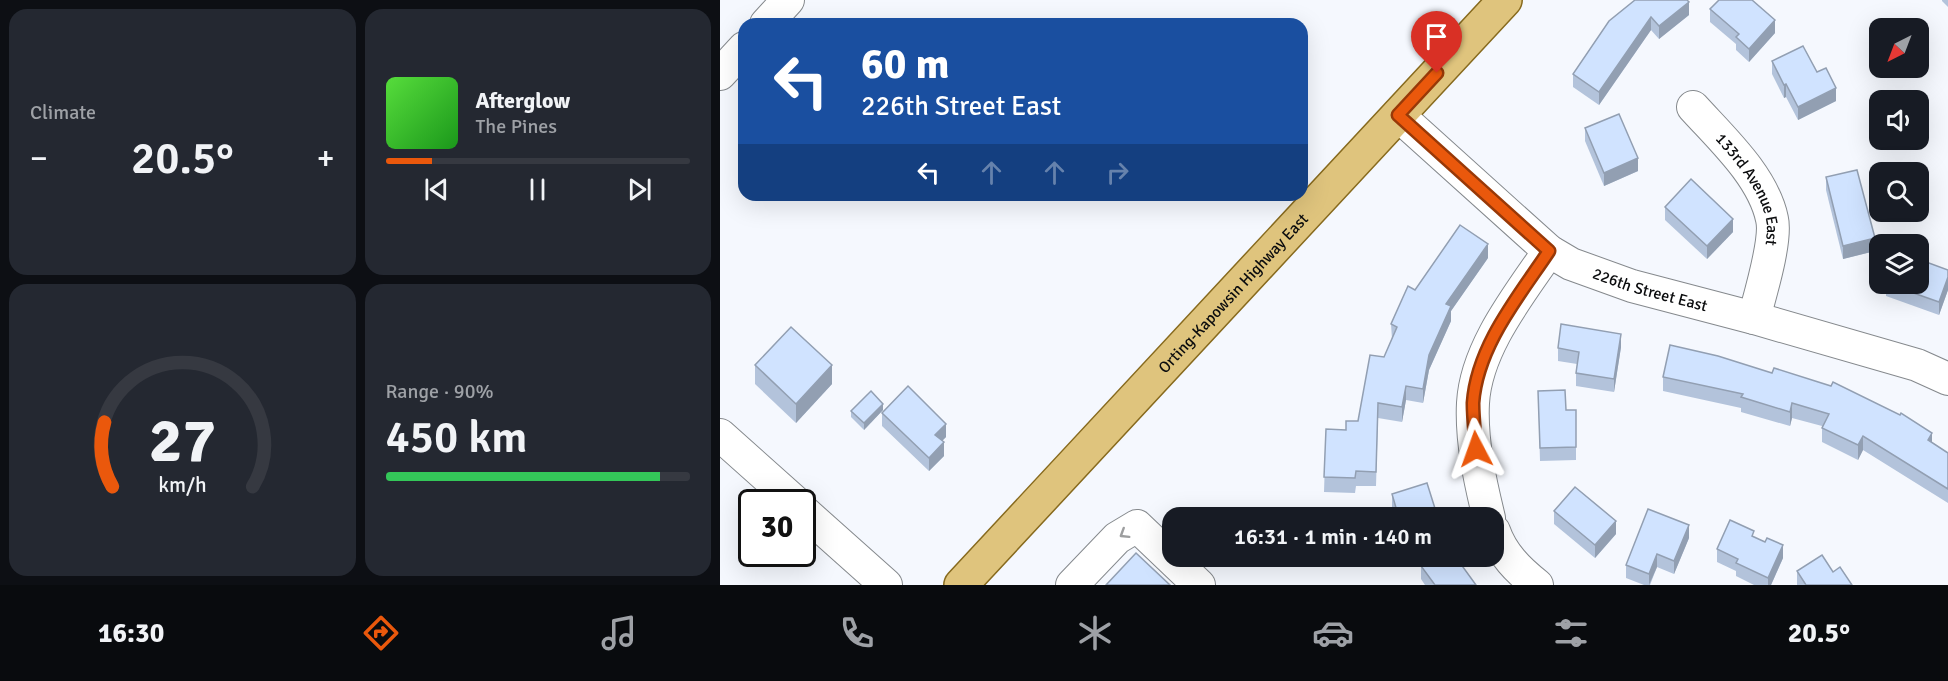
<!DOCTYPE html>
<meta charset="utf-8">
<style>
body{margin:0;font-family:Signika,sans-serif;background:#242831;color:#f1f3f6;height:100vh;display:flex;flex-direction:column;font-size:22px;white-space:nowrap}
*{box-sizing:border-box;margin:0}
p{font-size:20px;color:#9ea1a6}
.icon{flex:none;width:33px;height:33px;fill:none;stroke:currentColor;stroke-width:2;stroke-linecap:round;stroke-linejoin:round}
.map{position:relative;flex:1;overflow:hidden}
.panel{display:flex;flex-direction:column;gap:9px;padding:9px;background:#0d0f14;width:720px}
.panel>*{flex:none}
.guide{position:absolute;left:18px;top:18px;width:570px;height:183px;border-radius:18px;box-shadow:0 6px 24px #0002;background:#1a4fa0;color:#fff;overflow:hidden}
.needle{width:39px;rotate:222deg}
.fabs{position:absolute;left:1149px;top:18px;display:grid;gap:12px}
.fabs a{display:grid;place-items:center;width:60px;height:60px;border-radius:12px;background:#171b24;box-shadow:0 6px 24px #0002;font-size:30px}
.speed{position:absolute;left:18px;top:489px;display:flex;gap:12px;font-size:30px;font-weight:700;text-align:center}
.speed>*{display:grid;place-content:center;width:78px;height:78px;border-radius:50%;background:#171b24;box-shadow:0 6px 24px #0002;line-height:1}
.speed .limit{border:3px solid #111;border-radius:9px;background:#fff;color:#111}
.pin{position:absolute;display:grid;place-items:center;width:51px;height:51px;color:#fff;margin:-62px -26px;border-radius:50% 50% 50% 0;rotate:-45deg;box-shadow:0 0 6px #0007}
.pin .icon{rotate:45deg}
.me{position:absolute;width:66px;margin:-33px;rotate:356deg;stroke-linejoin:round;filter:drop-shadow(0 0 4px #0008)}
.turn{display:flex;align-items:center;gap:21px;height:126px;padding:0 24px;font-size:27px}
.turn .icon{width:78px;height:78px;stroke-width:2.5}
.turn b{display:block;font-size:42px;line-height:51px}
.lanes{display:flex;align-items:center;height:57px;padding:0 24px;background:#0003;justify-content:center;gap:30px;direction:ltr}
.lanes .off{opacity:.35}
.big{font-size:45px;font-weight:600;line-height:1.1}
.panel .widget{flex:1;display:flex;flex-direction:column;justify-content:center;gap:9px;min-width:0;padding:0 21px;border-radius:18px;background:#242831}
.panel .dial{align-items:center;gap:0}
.dial svg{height:156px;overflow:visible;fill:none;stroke:#363941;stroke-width:7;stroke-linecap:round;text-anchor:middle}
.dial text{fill:#f1f3f6;stroke:none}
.song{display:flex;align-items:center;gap:18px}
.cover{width:72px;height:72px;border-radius:9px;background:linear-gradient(135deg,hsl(110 70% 55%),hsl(120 70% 35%))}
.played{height:6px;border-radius:3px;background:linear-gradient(90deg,#ea580c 15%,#363941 15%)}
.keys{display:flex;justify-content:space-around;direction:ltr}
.heat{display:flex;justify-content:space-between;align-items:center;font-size:33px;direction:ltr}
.charge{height:9px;border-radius:4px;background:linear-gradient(90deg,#34c759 90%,#363941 0)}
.panel .tiles{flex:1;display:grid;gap:9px;grid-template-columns:repeat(2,1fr)}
.trip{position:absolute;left:442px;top:507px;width:342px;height:60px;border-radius:18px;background:#171b24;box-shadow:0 6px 24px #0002;font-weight:600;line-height:60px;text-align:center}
.tab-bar{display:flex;height:96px;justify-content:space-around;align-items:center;background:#090b0e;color:#9ea1a6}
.tab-bar .icon{width:42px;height:42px}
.tab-bar .current{color:#ea580c}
.tab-bar b{font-size:27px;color:#f1f3f6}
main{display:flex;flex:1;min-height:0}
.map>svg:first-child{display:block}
</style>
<main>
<section class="panel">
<div class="tiles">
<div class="widget"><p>Climate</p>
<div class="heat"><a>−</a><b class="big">20.5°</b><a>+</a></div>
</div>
<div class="widget">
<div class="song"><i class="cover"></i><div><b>Afterglow</b><p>The Pines</p></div></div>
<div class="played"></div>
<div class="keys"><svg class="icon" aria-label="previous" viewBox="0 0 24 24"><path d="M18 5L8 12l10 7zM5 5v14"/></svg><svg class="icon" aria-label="pause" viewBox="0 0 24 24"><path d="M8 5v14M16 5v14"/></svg><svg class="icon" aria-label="next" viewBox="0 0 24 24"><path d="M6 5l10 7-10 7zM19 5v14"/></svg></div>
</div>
<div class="widget dial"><svg viewBox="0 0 100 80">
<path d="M14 69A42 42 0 1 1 86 69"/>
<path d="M14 69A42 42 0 0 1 10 36" stroke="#ea580c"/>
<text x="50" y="56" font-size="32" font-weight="700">27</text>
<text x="50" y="72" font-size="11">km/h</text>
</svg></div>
<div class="widget"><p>Range · 90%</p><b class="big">450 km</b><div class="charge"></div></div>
</div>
</section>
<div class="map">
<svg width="1228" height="585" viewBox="0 0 1228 585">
<rect width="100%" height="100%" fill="#f5f8fe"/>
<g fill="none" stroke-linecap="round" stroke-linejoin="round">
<defs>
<g id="minor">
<path d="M46,24L68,0"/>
<path d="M0,74L24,48"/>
<path id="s1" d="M973,107C1001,138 1043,176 1052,219C1057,240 1040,295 1034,318"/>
<path id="s2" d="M678,115L829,251L851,264L912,286L1034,318L1197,365L1228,379"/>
<path d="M0,435L75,502"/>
<path d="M82,510L166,585"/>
<path d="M769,518C760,481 751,441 753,403C756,348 799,295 829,251"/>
<path d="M774,531C782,554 798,570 817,585"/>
<path d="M352,585L397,538L417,526L479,585"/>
</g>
<g id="major">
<path id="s3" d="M241,585L785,0"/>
</g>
</defs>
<use href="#minor" stroke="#85898d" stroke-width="34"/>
<use href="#major" stroke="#876a1e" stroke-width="36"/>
<use href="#minor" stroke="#fff" stroke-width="32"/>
<use href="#major" stroke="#dfc47d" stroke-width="33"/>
</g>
<g fill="#b3c3db">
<path d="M1222,0H1228V7L1222,1Z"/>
<path d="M990,9L1055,33L1029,62L1016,50V44L990,22Z"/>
<path d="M969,15L939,39L931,30L879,105L853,87V74L889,21Z"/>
<path d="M1052,61L1097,72L1116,101L1078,120L1066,97L1064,98L1052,74Z"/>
<path d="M24,115V137L22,136V117Z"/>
<path d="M865,128L918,171L884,186L865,141Z"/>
<path d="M1106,177L1155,251L1123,259L1106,190Z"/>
<path d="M945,207L1013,232L987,259L945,220Z"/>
<path d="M768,258L731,311V321L709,370L703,403L686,400L682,422L658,418L656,486H636L635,493L604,492L606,429L626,430L638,421L672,339L671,324L695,290Z"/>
<path d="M1228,270V290L1219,315L1166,296V284H1198Z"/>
<path d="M950,345L1212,442L1228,453V503L1143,450L1138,460L1102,442V426L1072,418L1070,426L1021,412V408L943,391V377Z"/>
<path d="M901,347L894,392L856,386V373L857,364L838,361V348Z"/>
<path d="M35,365L112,384L76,423L35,384Z"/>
<path d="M818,391L846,410H856V460L820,461Z"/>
<path d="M163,410L144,430L131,417V411Z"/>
<path d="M162,413L226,437L222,441L224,456L209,471L162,426Z"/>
<path d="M672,494L718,518H675L672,507Z"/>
<path d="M834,511L896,534L875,558L834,524Z"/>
<path d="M1034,537L1063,558L1051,585H1034L1016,576V571L997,562V549Z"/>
<path d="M969,538L954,574L937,567L930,585H924L906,578V565Z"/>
<path d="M701,566L756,585H705L701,579Z"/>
<path d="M1077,571L1113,572L1132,585H1077Z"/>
</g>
<g fill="#929fb2">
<path d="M969,2V15L939,39V26Z"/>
<path d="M931,17V30L879,105V92Z"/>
<path d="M1055,20V33L1029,62V49Z"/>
<path d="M1066,84V97L1064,98V85Z"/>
<path d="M1116,88V101L1078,120V107Z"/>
<path d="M918,158V171L884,186V173Z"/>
<path d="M1013,219V232L987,259V246Z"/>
<path d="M1155,238V251L1123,259V246Z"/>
<path d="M768,244V258L731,311V321L709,370L703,403V389L709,355L726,304Z"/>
<path d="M1228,277V290L1219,315V302Z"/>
<path d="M901,334V347L894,392V379Z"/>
<path d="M112,365V384L76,423V404Z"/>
<path d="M686,386V400L682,422V407Z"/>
<path d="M1072,403V418L1070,426V412Z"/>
<path d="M163,404V410L144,430V423Z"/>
<path d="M226,424V437L215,448V435Z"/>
<path d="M1212,433V447L1208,440Z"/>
<path d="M1143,436V450L1138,460V445Z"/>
<path d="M224,442V456L209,471V458Z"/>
<path d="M896,521V534L875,558V545Z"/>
<path d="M969,525V538L954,574V561Z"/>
<path d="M1063,545V558L1051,585H1048V578Z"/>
<path d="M937,554V567L929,585V574Z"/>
</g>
<g fill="#d0e3ff" stroke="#929fb2" stroke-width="1.5">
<path d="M915,0H967L969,2L939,26L931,17L879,92L853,74L889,21Z"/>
<path d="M999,0H1032L1055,20L1029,49L1016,37L1019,34L990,9Z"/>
<path d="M1083,46L1097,72L1106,68L1116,88L1078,107L1066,84L1064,85L1052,61Z"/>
<path d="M899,114L918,158L884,173L865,128Z"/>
<path d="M1137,170L1155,238L1123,246L1106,177Z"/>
<path d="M971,179L1013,219L987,246L945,207Z"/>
<path d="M740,225L768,244L726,304L731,306L709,355L703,389L686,386L682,407L658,403L656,472L636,471L635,478L604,477L606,429L626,430V421H638L650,355L664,357L677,327L671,324L688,286L695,290Z"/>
<path d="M1198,259L1228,270V277L1219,302L1168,284H1198Z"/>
<path d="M841,324L901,334L894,379L856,373L859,352L838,348Z"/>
<path d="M71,327L112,365L76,404L35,365Z"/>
<path d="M950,345L998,356L1052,373L1054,368L1111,386L1113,382L1180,415L1181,413L1212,433L1208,440L1228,453V489L1143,436L1138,445L1102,428L1109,414L1072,403L1070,412L1021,397L1023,394L943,377Z"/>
<path d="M188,386L226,424L215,435L224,442L209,458L162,413Z"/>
<path d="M845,390L846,410H856V447L820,448L818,391Z"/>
<path d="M151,391L163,404L144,423L131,411Z"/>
<path d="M707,483L718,518H679L672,494Z"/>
<path d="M855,487L896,521L875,545L834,511Z"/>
<path d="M928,509L969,525L954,561L937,554L929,574L906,565Z"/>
<path d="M1010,520L1034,531L1032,536L1045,542L1047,538L1063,545L1048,578L1016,563L1018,559L997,549Z"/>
<path d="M416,553L450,585H386Z"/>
<path d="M1102,555L1113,572L1120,567L1132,585H1086L1077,571Z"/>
<path d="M714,556H735L756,585H715L701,566Z"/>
</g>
<defs><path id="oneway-chevron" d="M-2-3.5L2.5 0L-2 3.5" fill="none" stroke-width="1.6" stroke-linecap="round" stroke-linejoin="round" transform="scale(1.5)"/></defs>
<use stroke="#9d9e9f" href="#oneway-chevron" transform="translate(404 534) rotate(148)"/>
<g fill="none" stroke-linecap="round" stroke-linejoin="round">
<defs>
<path id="route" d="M717,73L678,115L829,251C799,296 757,346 753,403C753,418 755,434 756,449"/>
</defs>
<use href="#route" stroke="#983908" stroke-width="15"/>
<use href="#route" stroke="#ea580c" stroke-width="10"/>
</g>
<g text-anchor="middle" stroke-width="4.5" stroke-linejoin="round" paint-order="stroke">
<g font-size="16" fill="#0b0c0e" stroke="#f5f8fe">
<text dy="6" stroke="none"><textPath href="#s1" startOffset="102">133rd Avenue East</textPath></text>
<text dy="6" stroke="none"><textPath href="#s2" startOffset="312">226th Street East</textPath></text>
<text dy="6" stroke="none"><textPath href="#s3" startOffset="399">Orting-Kapowsin Highway East</textPath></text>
</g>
</g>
</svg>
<div class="fabs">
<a><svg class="needle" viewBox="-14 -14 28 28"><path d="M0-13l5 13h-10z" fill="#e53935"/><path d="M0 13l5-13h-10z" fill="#9ea1a6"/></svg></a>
<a><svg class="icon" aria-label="sound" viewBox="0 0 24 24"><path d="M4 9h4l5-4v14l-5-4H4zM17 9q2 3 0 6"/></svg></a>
<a><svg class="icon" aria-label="search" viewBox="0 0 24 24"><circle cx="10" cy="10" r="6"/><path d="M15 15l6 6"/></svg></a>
<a><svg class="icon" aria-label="layers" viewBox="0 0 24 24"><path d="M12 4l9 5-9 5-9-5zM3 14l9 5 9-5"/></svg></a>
</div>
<div class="speed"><div class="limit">30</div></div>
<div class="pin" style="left:717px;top:73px;background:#d93025"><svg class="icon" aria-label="arrive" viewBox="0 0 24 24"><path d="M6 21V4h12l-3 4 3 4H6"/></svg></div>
<svg class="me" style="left:756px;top:449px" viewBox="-20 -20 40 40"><path d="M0-17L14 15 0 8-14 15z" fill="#ea580c" stroke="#fff" stroke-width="4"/></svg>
<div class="trip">16:31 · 1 min · 140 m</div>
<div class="guide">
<div class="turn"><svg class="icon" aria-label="left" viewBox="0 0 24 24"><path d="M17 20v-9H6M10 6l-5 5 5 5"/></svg><div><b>60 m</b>226th Street East</div></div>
<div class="lanes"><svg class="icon" aria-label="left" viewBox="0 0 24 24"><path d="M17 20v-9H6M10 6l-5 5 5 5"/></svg><svg class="icon off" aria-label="ahead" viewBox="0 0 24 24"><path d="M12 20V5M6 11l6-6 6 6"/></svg><svg class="icon off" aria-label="ahead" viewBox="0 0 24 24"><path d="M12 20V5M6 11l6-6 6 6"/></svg><svg class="icon off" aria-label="right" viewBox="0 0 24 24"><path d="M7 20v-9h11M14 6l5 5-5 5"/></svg></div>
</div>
</div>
</main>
<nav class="tab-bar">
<b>16:30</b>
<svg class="icon current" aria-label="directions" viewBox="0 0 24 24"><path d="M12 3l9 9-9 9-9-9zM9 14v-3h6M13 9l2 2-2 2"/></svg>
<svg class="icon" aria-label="music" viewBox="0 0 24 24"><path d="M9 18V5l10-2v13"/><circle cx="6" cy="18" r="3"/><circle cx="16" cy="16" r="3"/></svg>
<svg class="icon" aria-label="phone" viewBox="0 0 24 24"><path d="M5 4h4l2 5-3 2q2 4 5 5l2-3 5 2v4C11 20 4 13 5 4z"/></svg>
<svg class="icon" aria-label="climate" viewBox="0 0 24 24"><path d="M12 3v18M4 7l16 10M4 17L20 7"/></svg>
<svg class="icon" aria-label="car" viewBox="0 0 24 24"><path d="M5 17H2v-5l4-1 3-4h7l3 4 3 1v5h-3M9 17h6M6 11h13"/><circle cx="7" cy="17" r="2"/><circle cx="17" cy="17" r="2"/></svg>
<svg class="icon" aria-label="filters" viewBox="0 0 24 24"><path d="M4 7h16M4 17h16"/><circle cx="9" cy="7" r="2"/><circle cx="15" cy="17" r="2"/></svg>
<b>20.5°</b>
</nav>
